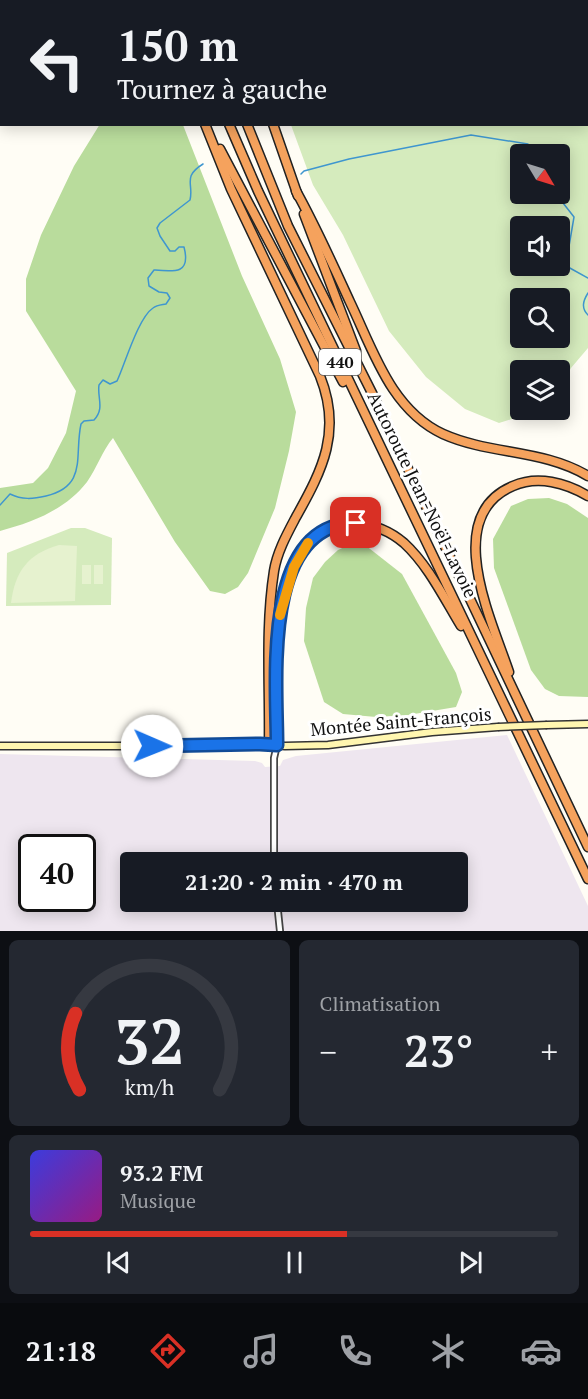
<!DOCTYPE html>
<html lang="fr">
<meta charset="utf-8">
<style>
body{margin:0;font-family:"PT Serif",serif;background:#242831;color:#f1f3f6;height:100vh;display:flex;flex-direction:column;font-size:22px;white-space:nowrap}
*{box-sizing:border-box;margin:0}
p{font-size:20px;color:#9ea1a6}
.icon{flex:none;width:33px;height:33px;fill:none;stroke:currentColor;stroke-width:2;stroke-linecap:round;stroke-linejoin:round}
.map{position:relative;height:931px;overflow:hidden}
.side{display:flex;flex-direction:column;gap:9px;padding:9px;background:#0d0f14;flex:1}
.side>*{flex:none}
.guide{position:absolute;left:0px;top:0px;width:588px;height:126px;box-shadow:0 3px 15px #0003;background:#171b24;color:#f1f3f6;overflow:hidden}
.needle{width:39px;rotate:128deg}
.fabs{position:absolute;left:510px;top:144px;display:grid;gap:12px}
.fabs a{display:grid;place-items:center;width:60px;height:60px;border-radius:6px;background:#171b24;box-shadow:0 3px 15px #0003;font-size:30px}
.speed{position:absolute;left:18px;top:834px;display:flex;gap:12px;font-size:30px;font-weight:700;text-align:center}
.speed>*{display:grid;place-content:center;width:78px;height:78px;border-radius:50%;background:#171b24;box-shadow:0 3px 15px #0003;line-height:1}
.speed .limit{border:3px solid #111;border-radius:9px;background:#fff;color:#111}
.pin{position:absolute;display:grid;place-items:center;width:51px;height:51px;color:#fff;margin:-26px;border-radius:12px;box-shadow:0 3px 9px #0006}
.me{position:absolute;width:66px;margin:-33px;rotate:91deg;stroke-linejoin:round;filter:drop-shadow(0 0 4px #0008)}
.turn{display:flex;align-items:center;gap:21px;height:126px;padding:0 18px;font-size:27px}
.turn .icon{width:78px;height:78px;stroke-width:2.5}
.turn b{display:block;font-size:42px;line-height:51px}
.big{font-size:45px;font-weight:700;line-height:1.1}
.side .card{flex:1;display:flex;flex-direction:column;justify-content:center;gap:9px;min-width:0;padding:0 21px;border-radius:9px;background:#242831}
.side .dial{align-items:center;gap:0}
.dial svg{height:156px;overflow:visible;fill:none;stroke:#363941;stroke-width:7;stroke-linecap:round;text-anchor:middle}
.dial text{fill:#f1f3f6;stroke:none}
.song{display:flex;align-items:center;gap:18px}
.cover{width:72px;height:72px;border-radius:9px;background:linear-gradient(135deg,hsl(240 70% 55%),hsl(310 70% 35%))}
.played{height:6px;border-radius:3px;background:linear-gradient(90deg,#d93025 60%,#363941 60%)}
.keys{display:flex;justify-content:space-around;direction:ltr}
.heat{display:flex;justify-content:space-between;align-items:center;font-size:33px;direction:ltr}
.side .tiles{flex:1;display:grid;gap:9px;grid-template-columns:1fr 1fr}
.card:last-child{grid-column:span 2}
.trip{position:absolute;left:120px;top:852px;width:348px;height:60px;border-radius:6px;background:#171b24;box-shadow:0 3px 15px #0003;font-weight:700;line-height:60px;text-align:center}
.menu{display:flex;height:96px;justify-content:space-around;align-items:center;background:#090b0e;color:#9ea1a6}
.menu .icon{width:42px;height:42px}
.menu .on{color:#d93025}
.menu b{font-size:27px;color:#f1f3f6}
.map>svg:first-child{display:block}
</style>
<div class="map">
<svg width="588" height="931" viewBox="0 0 588 931">
<rect width="100%" height="100%" fill="#fffdf5"/>
<path fill="#eee6ef" fill-rule="evenodd" d="M507,735L588,906V931H0V754L255,761L262,763L265,767L280,766L283,760L296,756ZM32,848H82V898H32ZM130,862H458V902H130Z"/>
<g fill="#d5ebbd" fill-rule="evenodd">
<path d="M253,0H588V348L571,368L560,387V370H520V410H541L499,423L465,409L426,377L389,331L343,235L313,185L291,125L586,124V2ZM520,154H560V194H520ZM520,226H560V266H520ZM520,298H560V338H520Z"/>
<path d="M71,528H85L112,538L111,605L6,606L7,553Z"/>
</g>
<g fill="#b9dc9c">
<path d="M100,124L183,125L242,276L280,359L296,412L289,451L275,508L248,573L238,587L225,594L210,591L175,542L113,438C102,451 97,468 87,482C65,510 33,522 0,531V488L33,483L48,468L66,433L76,391L26,311V279L41,235L74,166Z"/>
<path d="M549,498L567,504L588,518V697L559,696L545,689L531,670L494,568L493,539L511,506L528,499Z"/>
<path d="M351,544L365,545L402,574L456,673L462,692L456,707L408,715L376,717L343,714L324,702L304,641L306,608L313,578L325,562L338,550Z"/>
</g>
<g fill="#e6f2cf">
<path d="M59,545L77,546L75,601L11,603C15,571 28,554 59,545Z"/>
<rect x="82" y="565" width="9" height="19"/>
<rect x="94" y="565" width="9" height="19"/>
</g>
<g fill="none" stroke-linecap="round" stroke-linejoin="round">
<g stroke="#3f96cf" stroke-width="1.5">
<path d="M60,2L61,0"/>
<path d="M0,123L2,121"/>
<path d="M301,174L304,171L349,159L471,135L528,144L533,154"/>
<path d="M556,194L574,217L567,258L568,267L588,278"/>
<path d="M588,293C583,301 581,308 588,315"/>
<path d="M0,505L10,494C22,500 33,499 46,496C88,486 74,456 81,424L84,421L94,420C105,408 97,398 99,385L103,380L110,384L117,381C125,364 138,318 153,308C157,305 161,305 166,304L170,298L167,293L159,292L149,286L148,278L154,270C175,272 191,274 184,247H179L175,251H170L160,236L157,228L160,223L190,200C194,184 182,177 203,164"/>
</g>
<defs>
<g id="street">
<path d="M274,862V758L277,745"/>
<path d="M277,902L280,931"/>
</g>
<g id="secondary">
<path d="M547,725L588,724"/>
<path d="M0,746H176L260,744L285,746L328,745L432,732L498,727"/>
</g>
<g id="highway">
<path d="M165,0V2"/>
<path d="M187,0L188,2"/>
<path d="M210,0L211,2"/>
<path d="M232,0L233,2"/>
<path d="M205,124L231,189L320,376C342,431 323,469 296,517C287,534 277,552 274,571C265,628 270,687 269,744"/>
<path d="M229,124L258,191L588,879"/>
<path d="M247,124L288,226L372,393L588,847"/>
<path d="M273,124L298,196"/>
<path d="M220,149L343,382"/>
<path d="M296,191C316,227 333,265 350,302C373,350 391,410 443,434C490,455 543,449 588,476"/>
<path d="M304,214L356,351"/>
<path d="M509,672C492,621 441,516 513,486C538,475 566,483 588,496"/>
<path d="M277,745C277,700 272,653 281,609C290,567 307,519 359,524C375,525 391,532 404,543C428,565 444,598 461,626"/>
</g>
</defs>
<use href="#street" stroke="#444" stroke-width="8"/>
<use href="#secondary" stroke="#333" stroke-width="9"/>
<use href="#highway" stroke="#222" stroke-width="11"/>
<use href="#street" stroke="#fff" stroke-width="4.5"/>
<use href="#secondary" stroke="#fff6b0" stroke-width="6"/>
<use href="#highway" stroke="#f5a25d" stroke-width="8"/>
<defs>
<path id="secondary-bridge" d="M498,727L547,725"/>
</defs>
<use href="#secondary-bridge" stroke="#333" stroke-width="9" stroke-linecap="butt"/>
<use href="#secondary-bridge" stroke="#fff6b0" stroke-width="6"/>
</g>
<g fill="none" stroke-linecap="round" stroke-linejoin="round">
<defs>
<path id="route" d="M152,746L260,744L277,745C277,682 261,523 356,523"/>
</defs>
<use href="#route" stroke="#114b97" stroke-width="15"/>
<use href="#route" stroke="#1a73e8" stroke-width="10"/>
<path stroke="#f59e0b" stroke-width="10" d="M280,615L294,567L308,543"/>
</g>
<g text-anchor="middle" stroke-width="6" stroke-linejoin="round" paint-order="stroke">
<rect fill="#fff" stroke="#585858" stroke-width="1.5" x="319" y="349" width="42" height="26" rx="4.5"/>
<g font-size="16" font-weight="bold" fill="#111">
<text x="340" y="368">440</text>
</g>
<g font-size="18" fill="#111" stroke="#fff">
<text transform="translate(422 495) rotate(64)" y="6">Autoroute Jean-Noël-Lavoie</text>
<text transform="translate(401 722) rotate(-5)" y="6">Montée Saint-François</text>
</g>
</g>
</svg>
<div class="fabs">
<a><svg class="needle" viewBox="-14 -14 28 28"><path d="M0-13l5 13h-10z" fill="#e53935"/><path d="M0 13l5-13h-10z" fill="#9ea1a6"/></svg></a>
<a><svg class="icon" aria-label="sound" viewBox="0 0 24 24"><path d="M4 9h4l5-4v14l-5-4H4zM17 9q2 3 0 6"/></svg></a>
<a><svg class="icon" aria-label="search" viewBox="0 0 24 24"><circle cx="10" cy="10" r="6"/><path d="M15 15l6 6"/></svg></a>
<a><svg class="icon" aria-label="layers" viewBox="0 0 24 24"><path d="M12 4l9 5-9 5-9-5zM3 14l9 5 9-5"/></svg></a>
</div>
<div class="speed"><div class="limit">40</div></div>
<div class="pin" style="left:356px;top:523px;background:#d93025"><svg class="icon" aria-label="arrive" viewBox="0 0 24 24"><path d="M6 21V4h12l-3 4 3 4H6"/></svg></div>
<svg class="me" style="left:152px;top:746px" viewBox="-20 -20 40 40"><circle r="19" fill="#fff"/><path d="M0-13L10 11 0 6-10 11z" fill="#1a73e8"/></svg>
<div class="trip">21:20 · 2 min · 470 m</div>
<div class="guide">
<div class="turn"><svg class="icon" aria-label="left" viewBox="0 0 24 24"><path d="M17 20v-9H6M10 6l-5 5 5 5"/></svg><div><b>150 m</b>Tournez à gauche</div></div>
</div>
</div>
<section class="side">
<div class="tiles">
<div class="card dial"><svg viewBox="0 0 100 80">
<path d="M14 69A42 42 0 1 1 86 69"/>
<path d="M14 69A42 42 0 0 1 12 30" stroke="#d93025"/>
<text x="50" y="56" font-size="32" font-weight="700">32</text>
<text x="50" y="72" font-size="11">km/h</text>
</svg></div>
<div class="card"><p>Climatisation</p>
<div class="heat"><a>−</a><b class="big">23°</b><a>+</a></div>
</div>
<div class="card">
<div class="song"><i class="cover"></i><div><b>93.2 FM</b><p>Musique</p></div></div>
<div class="played"></div>
<div class="keys"><svg class="icon" aria-label="previous" viewBox="0 0 24 24"><path d="M18 5L8 12l10 7zM5 5v14"/></svg><svg class="icon" aria-label="pause" viewBox="0 0 24 24"><path d="M8 5v14M16 5v14"/></svg><svg class="icon" aria-label="next" viewBox="0 0 24 24"><path d="M6 5l10 7-10 7zM19 5v14"/></svg></div>
</div>
</div>
</section>
<nav class="menu">
<b>21:18</b>
<svg class="icon on" aria-label="directions" viewBox="0 0 24 24"><path d="M12 3l9 9-9 9-9-9zM9 14v-3h6M13 9l2 2-2 2"/></svg>
<svg class="icon" aria-label="music" viewBox="0 0 24 24"><path d="M9 18V5l10-2v13"/><circle cx="6" cy="18" r="3"/><circle cx="16" cy="16" r="3"/></svg>
<svg class="icon" aria-label="phone" viewBox="0 0 24 24"><path d="M5 4h4l2 5-3 2q2 4 5 5l2-3 5 2v4C11 20 4 13 5 4z"/></svg>
<svg class="icon" aria-label="climate" viewBox="0 0 24 24"><path d="M12 3v18M4 7l16 10M4 17L20 7"/></svg>
<svg class="icon" aria-label="car" viewBox="0 0 24 24"><path d="M5 17H2v-5l4-1 3-4h7l3 4 3 1v5h-3M9 17h6M6 11h13"/><circle cx="7" cy="17" r="2"/><circle cx="17" cy="17" r="2"/></svg>
</nav>
